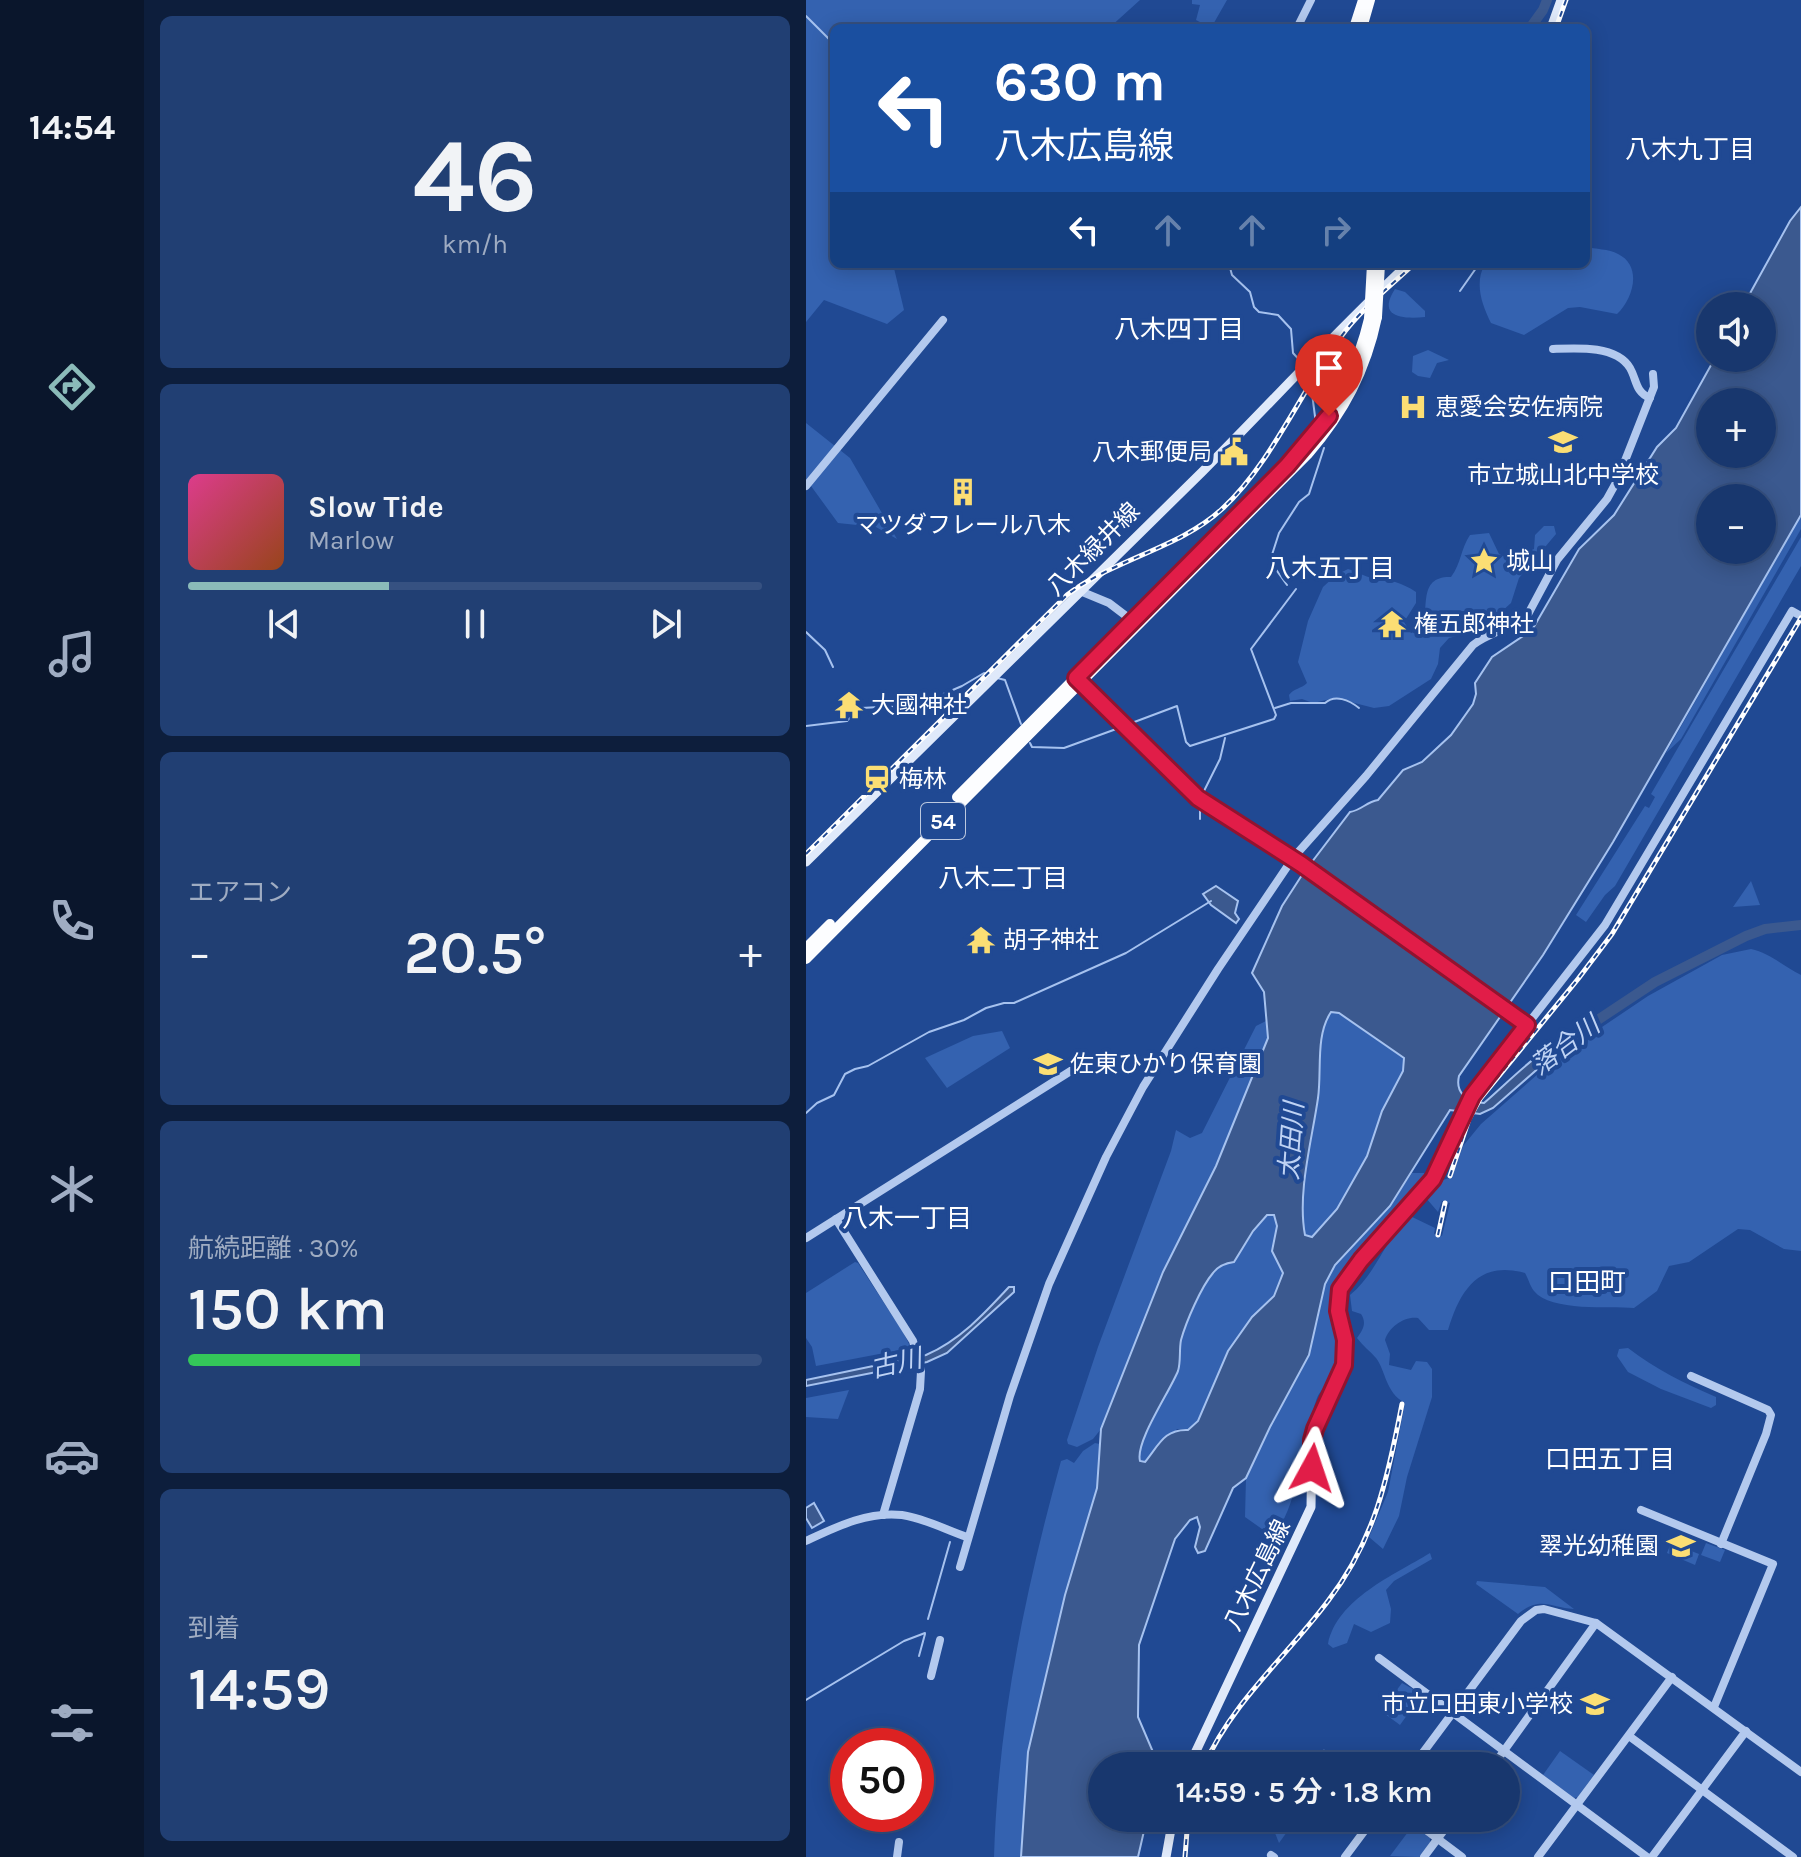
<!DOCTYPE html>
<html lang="ja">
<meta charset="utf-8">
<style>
body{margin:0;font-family:Karla,"Noto Sans JP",sans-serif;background:#213f73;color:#f1f3f6;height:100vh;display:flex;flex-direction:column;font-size:30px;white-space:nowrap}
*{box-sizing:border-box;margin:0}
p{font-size:26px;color:#9facc2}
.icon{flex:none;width:44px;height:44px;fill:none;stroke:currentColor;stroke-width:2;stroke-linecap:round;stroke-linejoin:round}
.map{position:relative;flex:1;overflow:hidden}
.side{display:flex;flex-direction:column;gap:16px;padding:16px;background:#0d1e3c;width:662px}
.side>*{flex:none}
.top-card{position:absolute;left:24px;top:24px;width:760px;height:244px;border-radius:12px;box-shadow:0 4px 20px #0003,0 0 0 2px #365181;background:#1a4fa0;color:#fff;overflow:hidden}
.controls{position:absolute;left:890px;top:292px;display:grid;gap:16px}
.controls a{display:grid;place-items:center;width:80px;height:80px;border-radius:50%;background:#18376e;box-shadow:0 4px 20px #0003,0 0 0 2px #365181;font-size:40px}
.speed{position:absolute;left:24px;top:1728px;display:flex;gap:16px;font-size:40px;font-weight:700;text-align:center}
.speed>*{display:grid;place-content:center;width:104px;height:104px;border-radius:50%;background:#18376e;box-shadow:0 4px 20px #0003,0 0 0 2px #365181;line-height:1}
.speed .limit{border:12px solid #d22;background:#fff;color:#111}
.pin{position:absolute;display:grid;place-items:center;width:68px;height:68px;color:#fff;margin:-82px -34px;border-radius:50% 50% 50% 0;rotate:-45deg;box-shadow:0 0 8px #0007}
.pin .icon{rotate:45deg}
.me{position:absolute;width:88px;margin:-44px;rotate:5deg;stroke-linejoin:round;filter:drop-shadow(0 0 6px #0008)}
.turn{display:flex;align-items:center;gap:28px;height:168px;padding:0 32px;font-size:36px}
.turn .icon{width:104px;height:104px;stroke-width:2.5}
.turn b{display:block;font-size:56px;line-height:68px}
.lanes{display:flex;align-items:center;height:76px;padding:0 32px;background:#0003;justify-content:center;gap:40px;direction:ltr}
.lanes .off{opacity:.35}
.big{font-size:60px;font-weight:600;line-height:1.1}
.side .widget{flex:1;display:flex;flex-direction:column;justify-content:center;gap:12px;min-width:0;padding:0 28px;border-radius:12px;background:#213f73}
.side .dial{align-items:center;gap:0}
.dial b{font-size:104px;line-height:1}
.song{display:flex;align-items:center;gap:24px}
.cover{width:96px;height:96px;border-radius:12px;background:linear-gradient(135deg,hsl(330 70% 55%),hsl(20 70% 35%))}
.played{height:8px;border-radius:4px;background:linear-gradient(90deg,#8bbbb9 35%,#365181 35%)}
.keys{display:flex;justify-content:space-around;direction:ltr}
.heat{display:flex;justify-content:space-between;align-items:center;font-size:44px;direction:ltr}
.charge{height:12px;border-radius:6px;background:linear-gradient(90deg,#34c759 30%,#365181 0)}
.trip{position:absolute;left:282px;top:1752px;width:432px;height:80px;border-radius:40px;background:#18376e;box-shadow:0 4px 20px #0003,0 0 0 2px #365181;font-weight:600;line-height:80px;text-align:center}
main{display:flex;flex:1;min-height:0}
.tabs{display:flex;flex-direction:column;width:144px;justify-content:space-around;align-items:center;background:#0a162c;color:#9facc2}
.tabs .icon{width:56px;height:56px}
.tabs .on{color:#8bbbb9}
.tabs b{font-size:36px;color:#f1f3f6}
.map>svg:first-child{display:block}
</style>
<main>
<nav class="tabs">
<b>14:54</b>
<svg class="icon on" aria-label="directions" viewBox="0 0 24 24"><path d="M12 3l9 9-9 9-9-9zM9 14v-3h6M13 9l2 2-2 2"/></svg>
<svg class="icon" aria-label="music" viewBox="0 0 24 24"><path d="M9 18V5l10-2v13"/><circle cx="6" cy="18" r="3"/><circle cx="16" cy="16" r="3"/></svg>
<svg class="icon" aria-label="phone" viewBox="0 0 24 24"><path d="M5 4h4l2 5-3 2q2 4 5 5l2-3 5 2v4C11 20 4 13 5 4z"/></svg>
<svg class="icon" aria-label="climate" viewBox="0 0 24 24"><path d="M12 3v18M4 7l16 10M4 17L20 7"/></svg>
<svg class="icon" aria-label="car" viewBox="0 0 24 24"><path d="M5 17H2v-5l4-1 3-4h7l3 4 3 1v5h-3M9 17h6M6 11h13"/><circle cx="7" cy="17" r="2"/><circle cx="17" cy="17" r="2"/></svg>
<svg class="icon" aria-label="filters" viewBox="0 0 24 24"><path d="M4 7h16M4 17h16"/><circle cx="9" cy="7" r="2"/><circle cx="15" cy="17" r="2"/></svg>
</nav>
<section class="side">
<div class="widget dial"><b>46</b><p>km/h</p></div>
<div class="widget">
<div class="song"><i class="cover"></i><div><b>Slow Tide</b><p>Marlow</p></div></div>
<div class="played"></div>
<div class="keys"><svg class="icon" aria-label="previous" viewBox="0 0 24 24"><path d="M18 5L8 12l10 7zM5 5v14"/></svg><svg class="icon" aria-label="pause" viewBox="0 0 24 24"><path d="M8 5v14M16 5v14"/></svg><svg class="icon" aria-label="next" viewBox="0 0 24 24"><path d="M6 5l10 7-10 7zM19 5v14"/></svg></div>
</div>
<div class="widget"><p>エアコン</p>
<div class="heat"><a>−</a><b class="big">20.5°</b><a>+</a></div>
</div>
<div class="widget"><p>航続距離 · 30%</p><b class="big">150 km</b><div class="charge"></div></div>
<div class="widget"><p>到着</p><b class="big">14:59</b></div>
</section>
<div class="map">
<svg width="995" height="1857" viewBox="0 0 995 1857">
<rect width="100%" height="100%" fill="#204993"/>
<g fill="#3462b0">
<path d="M0,0H334L303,28H28V264H87L98,310L81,324L18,300L0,322Z"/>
<path d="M386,0H421L405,28L390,20L394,5L386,4Z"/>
<path d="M780,247C789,249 803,249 812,254C837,266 827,299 811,314L774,307L762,308L718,335L685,323C676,305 668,283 679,264H780Z"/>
<path d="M589,289L599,292L619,311V317C598,319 570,318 589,289Z"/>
<path d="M622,350L643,360L631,363L624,378L612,376L606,372L607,356Z"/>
<path d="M0,423L44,458L91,539L70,527L32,523L5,486L0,484Z"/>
<path d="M995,515V529L875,739L860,753Z"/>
<path d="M738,526H748L750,534L713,578L705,603L695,612L662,633L643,638L634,648L632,664L625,679L583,706L568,708L529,698L507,703L496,699L484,701L483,695C488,688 495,689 501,683L492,662L502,621L517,587L530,575L542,569C550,571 559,577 567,578C584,580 595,582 610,592V603L598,622L605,633L616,629C624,609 611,576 645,577C655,564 655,548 664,535L683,533L693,554L704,559L728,549L729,535Z"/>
<path d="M995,537V566L809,886L799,895L780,922L770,915L839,806L843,808L849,797L845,794Z"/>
<path d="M945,881L954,905L927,907Z"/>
<path d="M945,949C964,953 977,966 995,975V1251L978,1249L944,1230L932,1229L883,1262L863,1266L851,1291L828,1308C804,1306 745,1312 728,1291C724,1286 722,1278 719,1273C673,1260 654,1290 642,1330H623L612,1318C598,1316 583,1327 579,1340L584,1354L583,1365L605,1370L610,1361L621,1362L626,1369V1397L601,1477L593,1516L577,1549L563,1537L582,1492L599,1403C579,1392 580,1371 570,1358C564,1351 557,1346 551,1338C557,1330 561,1323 555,1314L546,1311L544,1295C570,1274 580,1239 602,1215L629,1228L628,1234L636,1236L644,1203L636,1201L632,1212L620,1198L634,1181L646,1177L657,1146L675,1124L750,1058L842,996L916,955Z"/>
<path d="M525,1012L533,1013L598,1058L597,1071L576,1111L561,1156L531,1209L506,1238L499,1235C491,1193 506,1140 512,1098C516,1071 509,1035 525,1012Z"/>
<path d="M460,1021L462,1038L410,1166L357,1272L295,1429L287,1439L271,1447L262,1444L261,1440L292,1347L365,1151L370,1130L384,1138L396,1133L450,1026Z"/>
<path d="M196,1031L204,1048L141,1088L119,1058L167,1036Z"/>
<path d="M606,1173H618V1183L539,1268C511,1311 544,1331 531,1369C527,1380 519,1385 513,1394C508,1401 498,1448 498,1459L491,1463C491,1487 485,1506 474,1527L456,1529L439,1517L440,1478L511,1323L519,1284L529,1265L584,1206Z"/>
<path d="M461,1215H468L471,1226L466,1251L477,1273L468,1296L446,1317L392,1421L382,1430L371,1429L339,1463L334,1461C329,1442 363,1393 372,1371C375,1362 373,1350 375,1340C380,1322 395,1287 407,1273C413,1265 420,1263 428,1262L447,1231Z"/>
<path d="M49,1262L52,1263L97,1332L105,1348L10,1366L6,1347L0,1338V1293Z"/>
<path d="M822,1348C849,1369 878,1383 910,1397V1405L905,1408L855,1389L822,1372L811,1356L813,1349Z"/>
<path d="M43,1390L32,1419L0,1417V1398Z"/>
<path d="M289,1443L294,1444L291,1488L259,1595L222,1752L215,1857H188C192,1722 219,1591 255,1461L261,1459L268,1463L277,1451Z"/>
<path d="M865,1543L893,1554L889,1565L861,1553Z"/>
<path d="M900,1543L919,1550L914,1562L895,1555Z"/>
<path d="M624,1553L626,1559L588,1581L580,1590L585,1609L584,1623L565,1632L548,1624L541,1643L527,1648L522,1644C531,1599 588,1575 624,1553Z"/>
<path d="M671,1581L739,1587L768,1609C745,1608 735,1595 712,1614L670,1584Z"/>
<path d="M596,1683L614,1693V1697L594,1725L575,1711Z"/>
<path d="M754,1751L788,1775L772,1797L768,1798L737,1775Z"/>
<path d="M463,1818H491L473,1843Z"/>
<path d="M605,1828H610L624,1838V1843L613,1857L584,1856Z"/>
</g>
<g fill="#3b598f" stroke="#a6c2ef" stroke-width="2" fill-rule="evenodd">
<path d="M995,207V515L807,842L737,955L653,1076C649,1093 661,1102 678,1103C708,1077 738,1044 776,1030L687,1108L674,1114L644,1110L584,1206L529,1265L519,1284L503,1355L464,1427L440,1478L427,1488L399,1551L392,1553L389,1547L394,1527L391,1517L384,1520L369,1539L333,1645L332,1717L353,1766H296V1818H341L332,1857H215L222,1752L259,1595L291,1488L295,1429L357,1272L410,1166L462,1038L458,992L446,973L476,906L496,875L544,812C556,810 560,802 572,800L597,770L616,762L645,735L667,704L670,694L669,683L686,657L726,630L773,549L808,515L851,447L870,428L909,358H956V306H937L984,221ZM904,402H956V454H904ZM904,498H956V550H904ZM525,1012L533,1013L598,1058L597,1071L576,1111L561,1156L531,1209L506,1237L499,1235C491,1193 506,1140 512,1098C516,1071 509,1036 525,1012ZM461,1215H468L471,1226L466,1251L477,1273L468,1296L446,1317L422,1351L392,1421L382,1430C358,1429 353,1445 339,1462L334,1461C329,1442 363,1393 372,1371C375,1362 373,1350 375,1340C380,1322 395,1287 407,1273C413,1265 420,1263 428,1262L447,1231Z"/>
<path d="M410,886L432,901L429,913L433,919L430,923L405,905L397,894Z"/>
<path d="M203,1287H208V1292L141,1353L121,1362L0,1386V1380L120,1355C154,1340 178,1314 203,1287Z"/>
<path d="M8,1503L18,1521L6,1528L0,1518V1508Z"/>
</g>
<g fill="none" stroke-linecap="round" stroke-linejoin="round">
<g stroke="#a6c2ef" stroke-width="2">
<path d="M0,16L28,44"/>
<path d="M423,264L426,275L444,292L448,307L453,312L472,315L485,329L487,353L498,365"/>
<path d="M654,291L673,264"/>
<path d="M500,370L504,378L510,424"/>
<path d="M481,585L464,561L473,533L493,502L503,494L518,448"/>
<path d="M0,632L19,650L27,667"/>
<path d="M191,678L199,680L215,724"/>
<path d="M469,708L485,703H519C529,694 543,700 553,708"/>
<path d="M323,724L371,706L380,742L384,746L468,719L470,715L445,649L490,589"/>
<path d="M0,726L41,721L55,708L112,705L156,686L178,673L185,675"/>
<path d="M224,743L226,747L258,748L313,728"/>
<path d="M396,795L414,759L419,738"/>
<path d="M394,805V819"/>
<path d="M0,1113L11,1103L28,1095L39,1074L49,1069L62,1066L123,1032L158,1020L180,1008L198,1003H208L320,953L405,901"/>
<path d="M122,1619L144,1542"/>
<path d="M113,1656L119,1634"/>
<path d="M0,1700L98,1641L119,1633"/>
</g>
<g stroke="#3b598f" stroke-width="10">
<path d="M724,28L737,10L741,0"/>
<path d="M766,1037L849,982L940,936L959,929L995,925"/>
</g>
<g stroke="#b3c9ee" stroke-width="8">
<path d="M491,28L505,0"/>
<path d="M747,349C770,348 810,345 824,368C831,380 829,392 844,398"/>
<path d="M0,486L137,320"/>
<path d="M274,591L303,603L328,622"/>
<path d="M721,1025L799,925L986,611L995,616"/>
<path d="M30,1219L107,1341L115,1371L114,1389L77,1515"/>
<path d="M0,1238L271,1067"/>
<path d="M885,1376L962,1410L965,1415L960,1434L915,1544"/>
<path d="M835,1510L967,1564L908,1707"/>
<path d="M0,1541C30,1527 62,1511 96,1515C118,1518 140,1530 161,1537"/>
<path d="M154,1567L204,1396L243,1284L300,1157L337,1087L412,969L487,858L560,776L667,645C683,632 705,629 721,616L751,560L801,499L811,481L848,387L847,374"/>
<path d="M573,1658L841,1857"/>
<path d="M125,1676L134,1640"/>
<path d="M823,1736L987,1857"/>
<path d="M518,1754L534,1766"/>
<path d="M607,1766L715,1621L730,1610L738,1609L790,1623L995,1772"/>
<path d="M687,1766L790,1623"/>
<path d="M604,1818L656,1857"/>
<path d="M465,1855L468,1857"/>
<path d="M91,1857L93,1842"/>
<path d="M539,1857L568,1818"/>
<path d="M618,1857L647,1818"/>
<path d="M732,1857L866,1677"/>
<path d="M846,1857L940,1731"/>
</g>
<g stroke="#dfe9fa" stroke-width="9">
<path d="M745,28L755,0"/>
<path d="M271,680L392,798L491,861L721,1025L666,1096L627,1179L555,1260L534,1289L532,1311L539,1340L538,1365L532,1383L512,1421L506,1440L505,1507L383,1766"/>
<path d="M0,862C132,731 265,601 397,471C466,402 531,330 602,264"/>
<path d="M360,1857L367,1818"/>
</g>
<g stroke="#fcfdff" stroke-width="10">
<path d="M548,28L557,0"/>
<path d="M556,28L564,0"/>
<path d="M151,797L503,442C532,403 552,366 563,319"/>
<path d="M0,948L24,924"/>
<path d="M0,959L502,454C538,412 560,370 571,317"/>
</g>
<defs>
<g id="rail">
<path d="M750,28L760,0"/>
<path d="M0,854L261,595C308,559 374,548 416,509C465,464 495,391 534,338C554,310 583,287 608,264"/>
<path d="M644,1176L663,1119L674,1099L772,979L806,934L995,618"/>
<path d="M632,1235L639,1203"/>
<path d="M398,1766C426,1702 481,1656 522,1601C569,1540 582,1477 596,1404"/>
<path d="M379,1857L382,1818"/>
</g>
</defs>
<use href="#rail" stroke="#fff" stroke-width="5"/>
<use href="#rail" stroke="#204993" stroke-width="2" stroke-dasharray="6" stroke-linecap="butt"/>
<g stroke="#fcfdff" stroke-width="10">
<path d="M571,317L574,264"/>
<path d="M563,319L566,264"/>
</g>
</g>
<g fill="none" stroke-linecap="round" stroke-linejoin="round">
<defs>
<path id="route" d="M506,1468V1440L509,1429L538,1365L539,1340L532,1311L534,1289L555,1260L627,1179L666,1096L721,1025L495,864L392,798L270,678L481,466L523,416"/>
</defs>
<use href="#route" stroke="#92132f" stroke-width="20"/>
<use href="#route" stroke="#e11d48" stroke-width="14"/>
</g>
<defs>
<symbol id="hospital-bare" viewBox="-9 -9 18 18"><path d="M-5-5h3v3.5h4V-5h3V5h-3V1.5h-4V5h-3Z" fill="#fbde74" stroke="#204993" stroke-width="2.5" paint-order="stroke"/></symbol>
<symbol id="school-bare" viewBox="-9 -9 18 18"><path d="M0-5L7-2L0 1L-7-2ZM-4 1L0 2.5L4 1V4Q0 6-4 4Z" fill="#fbde74" stroke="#204993" stroke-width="2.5" paint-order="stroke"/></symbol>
<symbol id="civic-bare" viewBox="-9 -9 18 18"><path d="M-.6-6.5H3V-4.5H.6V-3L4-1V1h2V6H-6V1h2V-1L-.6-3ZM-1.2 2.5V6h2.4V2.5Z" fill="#fbde74" stroke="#204993" stroke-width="2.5" paint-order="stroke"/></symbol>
<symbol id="building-bare" viewBox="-9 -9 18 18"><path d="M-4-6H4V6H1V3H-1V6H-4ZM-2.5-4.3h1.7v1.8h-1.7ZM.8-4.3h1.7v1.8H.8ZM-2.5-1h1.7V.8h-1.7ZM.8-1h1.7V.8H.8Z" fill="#fbde74" stroke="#204993" stroke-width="2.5" paint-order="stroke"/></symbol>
<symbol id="sight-bare" viewBox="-9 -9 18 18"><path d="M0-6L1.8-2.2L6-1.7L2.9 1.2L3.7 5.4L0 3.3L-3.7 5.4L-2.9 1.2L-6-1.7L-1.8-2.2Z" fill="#fbde74" stroke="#204993" stroke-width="2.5" paint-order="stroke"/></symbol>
<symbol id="temple-bare" viewBox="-9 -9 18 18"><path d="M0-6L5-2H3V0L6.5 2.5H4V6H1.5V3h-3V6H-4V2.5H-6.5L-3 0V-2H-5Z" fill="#fbde74" stroke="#204993" stroke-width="2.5" paint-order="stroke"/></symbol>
<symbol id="station-bare" viewBox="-9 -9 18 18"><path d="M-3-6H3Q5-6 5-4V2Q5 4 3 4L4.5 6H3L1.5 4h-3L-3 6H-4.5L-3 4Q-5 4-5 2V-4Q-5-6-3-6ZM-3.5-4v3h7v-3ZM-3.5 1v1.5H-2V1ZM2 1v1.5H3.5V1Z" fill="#fbde74" stroke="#204993" stroke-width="2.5" paint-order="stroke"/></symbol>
</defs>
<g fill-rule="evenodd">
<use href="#hospital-bare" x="587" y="387" width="40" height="40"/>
<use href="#school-bare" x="737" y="422" width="40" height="40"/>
<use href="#civic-bare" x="408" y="432" width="40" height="40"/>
<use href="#building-bare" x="137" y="472" width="40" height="40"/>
<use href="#sight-bare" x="658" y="541" width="40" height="40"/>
<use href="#temple-bare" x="566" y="604" width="40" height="40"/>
<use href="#temple-bare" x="23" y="685" width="40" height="40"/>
<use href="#station-bare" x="51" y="759" width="40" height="40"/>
<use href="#temple-bare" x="155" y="920" width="40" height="40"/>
<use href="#school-bare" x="222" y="1044" width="40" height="40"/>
<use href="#school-bare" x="855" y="1526" width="40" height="40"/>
<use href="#school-bare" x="769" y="1684" width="40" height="40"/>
</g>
<g text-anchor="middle" stroke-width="8" stroke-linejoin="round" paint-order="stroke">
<rect fill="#204993" stroke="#bcc8df" stroke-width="2" x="115" y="803" width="44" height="36" rx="6"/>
<g font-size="22" font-weight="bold" fill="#fff">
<text x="137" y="829">54</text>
</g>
<g font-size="24" fill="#fff" stroke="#204993" text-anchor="start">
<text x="629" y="415">恵愛会安佐病院</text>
<text x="406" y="460" text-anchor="end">八木郵便局</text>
<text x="757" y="483" text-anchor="middle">市立城山北中学校</text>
<text x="157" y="533" text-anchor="middle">マツダフレール八木</text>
<text x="700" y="569">城山</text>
<text x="608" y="632">権五郎神社</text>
<text x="65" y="713">大國神社</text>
<text x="93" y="787">梅林</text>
<text x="197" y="948">胡子神社</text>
<text x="264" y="1072">佐東ひかり保育園</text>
<text x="853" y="1554" text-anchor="end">翠光幼稚園</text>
<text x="767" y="1712" text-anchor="end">市立口田東小学校</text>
</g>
<g font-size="24" fill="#fff" stroke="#204993">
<text transform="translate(287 549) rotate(-45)" y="8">八木緑井線</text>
<text transform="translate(451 1575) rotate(-64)" y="8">八木広島線</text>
</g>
<g font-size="26" fill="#fff" stroke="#204993">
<text x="884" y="158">八木九丁目</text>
<text x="373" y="338">八木四丁目</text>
<text x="524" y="577">八木五丁目</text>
<text x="197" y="887">八木二丁目</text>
<text x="101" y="1227">八木一丁目</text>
<text x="781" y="1291">口田町</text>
<text x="804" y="1468">口田五丁目</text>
</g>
<g font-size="26" font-style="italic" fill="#bfd3f4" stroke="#204993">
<text transform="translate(759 1045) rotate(-37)" y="9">落合川</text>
<text transform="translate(485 1141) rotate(-86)" y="9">太田川</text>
<text transform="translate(90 1363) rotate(-13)" y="9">古川</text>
</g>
</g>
</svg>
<div class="controls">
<a><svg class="icon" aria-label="sound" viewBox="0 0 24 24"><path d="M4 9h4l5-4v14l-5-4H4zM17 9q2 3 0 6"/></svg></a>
<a>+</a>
<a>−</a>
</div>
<div class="speed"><div class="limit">50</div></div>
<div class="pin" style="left:523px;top:416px;background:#d93025"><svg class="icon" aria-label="arrive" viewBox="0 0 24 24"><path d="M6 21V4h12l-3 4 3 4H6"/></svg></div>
<svg class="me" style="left:506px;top:1468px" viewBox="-20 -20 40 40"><path d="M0-17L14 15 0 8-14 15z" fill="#e11d48" stroke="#fff" stroke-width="4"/></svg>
<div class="trip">14:59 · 5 分 · 1.8 km</div>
<div class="top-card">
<div class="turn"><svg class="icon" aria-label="left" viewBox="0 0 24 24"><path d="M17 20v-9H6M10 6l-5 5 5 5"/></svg><div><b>630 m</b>八木広島線</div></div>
<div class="lanes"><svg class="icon" aria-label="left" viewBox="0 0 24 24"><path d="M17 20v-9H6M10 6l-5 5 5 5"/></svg><svg class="icon off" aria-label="ahead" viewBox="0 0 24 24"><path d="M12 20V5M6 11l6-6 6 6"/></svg><svg class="icon off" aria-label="ahead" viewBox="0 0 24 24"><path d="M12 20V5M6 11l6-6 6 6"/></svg><svg class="icon off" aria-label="right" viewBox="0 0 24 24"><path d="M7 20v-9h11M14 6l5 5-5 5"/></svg></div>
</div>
</div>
</main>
